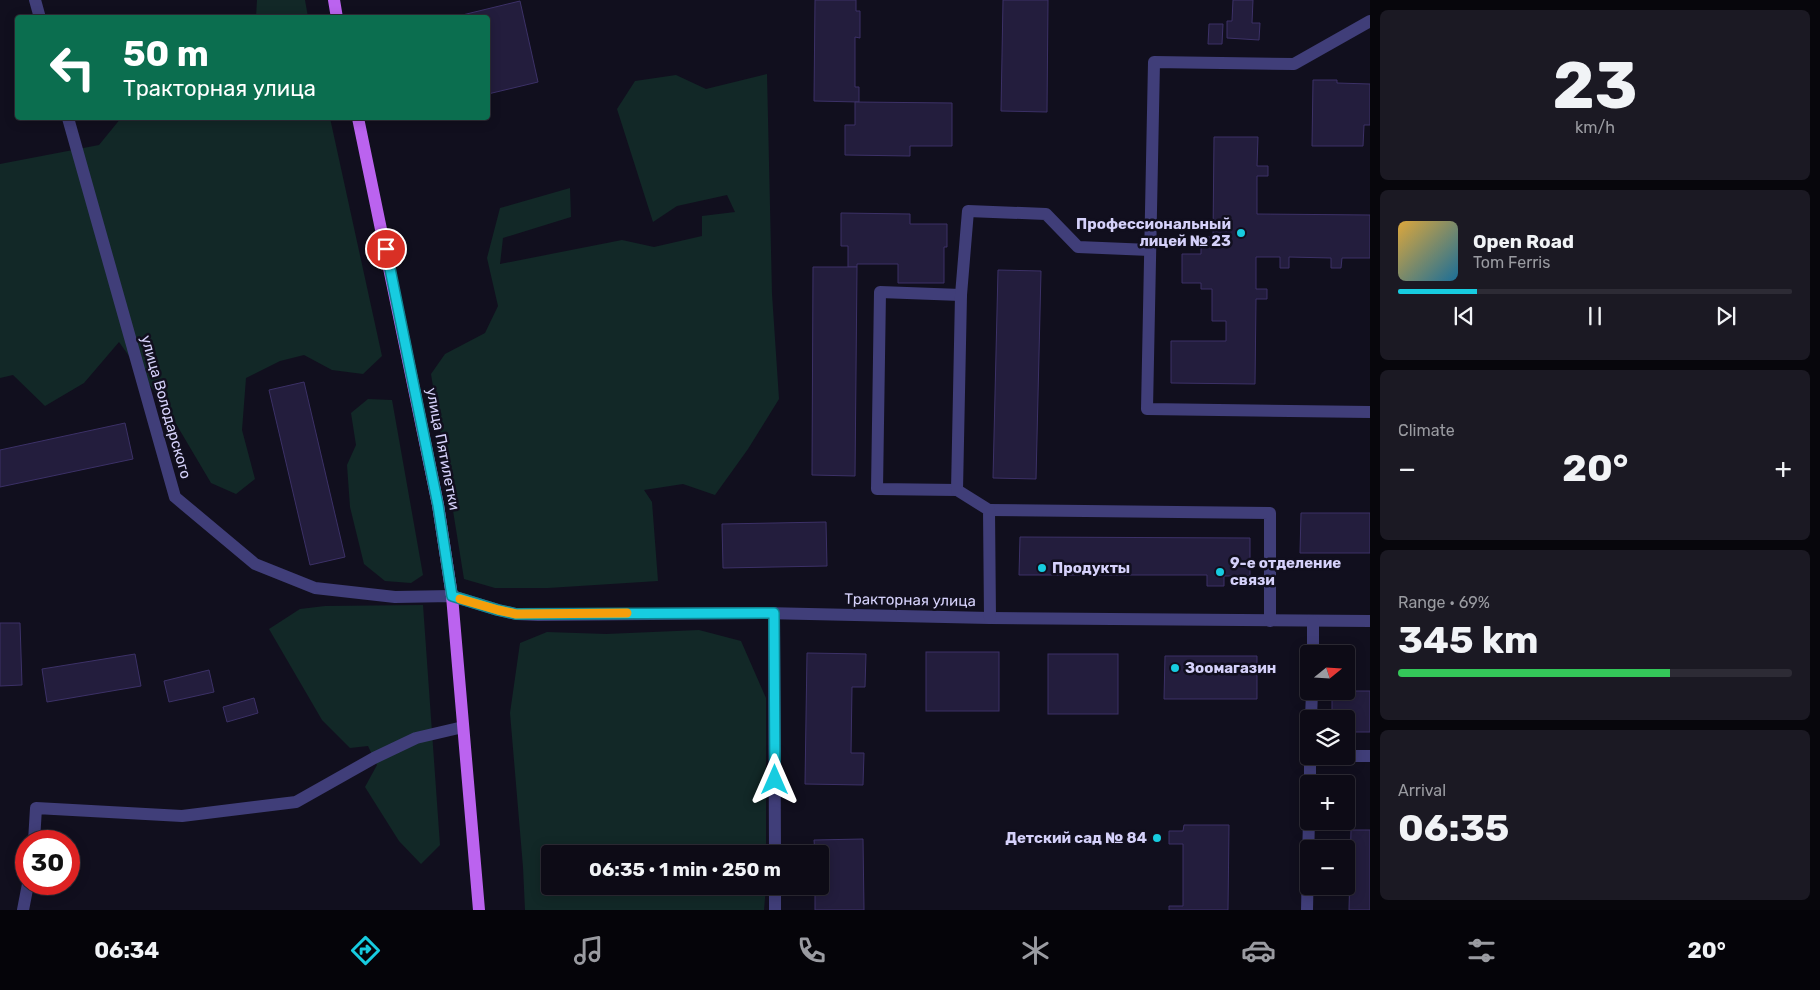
<!DOCTYPE html>
<meta charset="utf-8">
<style>
body{margin:0;font-family:Rubik,sans-serif;background:#1b1923;color:#f1f3f6;height:100vh;display:flex;flex-direction:column;font-size:19px;white-space:nowrap}
*{box-sizing:border-box;margin:0}
p{font-size:16px;color:#9a9ba1}
.icon{flex:none;width:28px;height:28px;fill:none;stroke:currentColor;stroke-width:2;stroke-linecap:round;stroke-linejoin:round}
.map{position:relative;flex:1;overflow:hidden}
.sheet{display:flex;flex-direction:column;gap:10px;padding:10px;background:#07060c;width:450px}
.sheet>*{flex:none}
.top-card{position:absolute;left:15px;top:15px;width:475px;height:105px;border-radius:5px;box-shadow:0 2px 12px #0003,0 0 0 1px #2d2b35;background:#0b6e4f;color:#fff;overflow:hidden}
.needle{width:32px;rotate:72deg}
.buttons{position:absolute;left:1300px;top:645px;display:grid;gap:10px}
.buttons a{display:grid;place-items:center;width:55px;height:55px;border-radius:5px;background:#0d0b16;box-shadow:0 2px 12px #0003,0 0 0 1px #2d2b35;font-size:25px}
.speed{position:absolute;left:15px;top:830px;display:flex;gap:10px;font-size:25px;font-weight:700;text-align:center}
.speed>*{display:grid;place-content:center;width:65px;height:65px;border-radius:50%;background:#0d0b16;box-shadow:0 2px 12px #0003,0 0 0 1px #2d2b35;line-height:1}
.speed .limit{border:8px solid #d22;background:#fff;color:#111}
.pin{position:absolute;display:grid;place-items:center;width:42px;height:42px;color:#fff;margin:-21px;border:2px solid #fff;border-radius:50%;box-shadow:0 1px 5px #0007}
.me{position:absolute;width:55px;margin:-28px;rotate:0deg;stroke-linejoin:round;filter:drop-shadow(0 0 4px #0008)}
.turn{display:flex;align-items:center;gap:18px;height:105px;padding:0 25px;font-size:22px}
.turn .icon{width:65px;height:65px;stroke-width:2.5}
.turn b{display:block;font-size:35px;line-height:42px}
.big{font-size:38px;font-weight:700;line-height:1.1}
.sheet .widget{flex:1;display:flex;flex-direction:column;justify-content:center;gap:8px;min-width:0;padding:0 18px;border-radius:8px;background:#1b1923}
.sheet .dial{align-items:center;gap:0}
.dial b{font-size:65px;line-height:1}
.song{display:flex;align-items:center;gap:15px}
.cover{width:60px;height:60px;border-radius:8px;background:linear-gradient(135deg,hsl(40 70% 55%),hsl(200 70% 35%))}
.played{height:5px;border-radius:2px;background:linear-gradient(90deg,#17cce0 20%,#2d2b35 20%)}
.keys{display:flex;justify-content:space-around;direction:ltr}
.heat{display:flex;justify-content:space-between;align-items:center;font-size:28px;direction:ltr}
.charge{height:8px;border-radius:4px;background:linear-gradient(90deg,#34c759 69%,#2d2b35 0)}
.trip{position:absolute;left:541px;top:845px;width:288px;height:50px;border-radius:5px;background:#0d0b16;box-shadow:0 2px 12px #0003,0 0 0 1px #2d2b35;font-weight:700;line-height:50px;text-align:center}
.menu{display:flex;height:80px;justify-content:space-around;align-items:center;background:#050409;color:#9a9ba1}
.menu .icon{width:35px;height:35px}
.menu .current{color:#17cce0}
.menu b{font-size:22px;color:#f1f3f6}
main{display:flex;flex:1;min-height:0}
.map>svg:first-child{display:block}
</style>
<main>
<div class="map">
<svg width="1370" height="910" viewBox="0 0 1370 910">
<rect width="100%" height="100%" fill="#110f1e"/>
<g fill="#122827">
<path d="M257,0H305L308,17H256Z"/>
<path d="M767,74L772,294L779,399L748,449L715,495L683,484L644,490L652,502L658,581L548,588H495L464,579L431,374L445,354L485,333L498,306L487,258L500,208L570,188L571,217L503,238L500,264L622,240L654,247L702,236V216L735,212L727,195L677,206L653,222L617,109L635,81L676,75L706,89Z"/>
<path d="M121,118H330L382,356L363,374L332,370L304,355L280,361L246,378L242,430L255,479L236,494L211,483L169,412L119,342L84,383L45,406L13,375L0,378V164L99,145Z"/>
<path d="M368,399L392,400L423,575L411,583L385,581L364,564L350,507L347,465L356,445L351,413Z"/>
<path d="M423,605L440,845L421,864L399,841L365,787L377,765L368,746L350,748L322,720L269,629L300,609L325,606Z"/>
<path d="M699,630L741,641L766,698V854H550V886H766L764,910H525L523,867L510,713L520,643L547,632L606,634Z"/>
</g>
<g fill="#231d3d" stroke="#3c3167">
<path d="M815,0H856V11H860V38L855,37V87H859V102L814,101Z"/>
<path d="M1003,0H1048L1047,112L1001,111Z"/>
<path d="M1233,0H1253L1252,23H1260L1259,40L1227,38V21H1232Z"/>
<path d="M520,1L538,82L488,94V18H450Z"/>
<path d="M1209,24H1223L1222,44H1208Z"/>
<path d="M1313,80H1337V83L1370,84V125H1364L1363,146H1312Z"/>
<path d="M855,102L952,103V146H910V156L845,155V125H855Z"/>
<path d="M1214,137H1258L1257,166H1268V176H1257V214L1370,215V258H1342L1341,268H1331V258L1289,257V268H1280V257H1256V289H1267V299H1256L1255,384L1171,383V341H1226V321H1212V289H1201V283H1182V254H1201V237H1213Z"/>
<path d="M841,213L910,214V224H947V247H944V283H898V264H857V267H848V246H841Z"/>
<path d="M813,267H857L855,476L812,475Z"/>
<path d="M998,270L1041,271L1036,479L993,478Z"/>
<path d="M304,382L345,557L310,565L269,390Z"/>
<path d="M125,423L133,459L0,487V450Z"/>
<path d="M1301,513H1370V553H1300Z"/>
<path d="M826,522L827,566L723,568L722,524Z"/>
<path d="M1020,537L1250,538V576H1224V586H1207V575H1019Z"/>
<path d="M0,623H20L22,685L0,686Z"/>
<rect x="926" y="652" width="73" height="59"/>
<path d="M807,653L866,654L865,687H852L851,753H864L863,785L805,784Z"/>
<path d="M135,654L141,686L47,702L42,669Z"/>
<rect x="1048" y="654" width="70" height="60"/>
<path d="M1165,656H1257V699H1164Z"/>
<path d="M209,670L214,692L169,702L164,681Z"/>
<path d="M1332,691H1370V732H1346V719H1332Z"/>
<path d="M254,698L258,713L227,722L223,707Z"/>
<path d="M1184,825H1229L1228,910H1169V906H1183V844H1169V831H1183Z"/>
<path d="M1351,830H1370V910H1349Z"/>
<path d="M863,839L864,910H815V886H820V854H815L814,840Z"/>
</g>
<g fill="none" stroke-linecap="round" stroke-linejoin="round">
<g stroke="#403e79" stroke-width="12">
<path d="M35,0L40,18"/>
<path d="M1370,21L1294,64L1154,62L1147,409L1370,412"/>
<path d="M68,118L175,497L255,564L315,588L395,597L452,596L498,610L516,614L538,615L764,613L990,618L1370,621"/>
<path d="M957,490L877,489L880,292L961,295"/>
<path d="M989,510L1270,513V621"/>
<path d="M774,613L775,854"/>
<path d="M990,618L989,510L957,490L961,295L968,211L1046,214L1078,247L1150,250"/>
<path d="M1313,654V621"/>
<path d="M1311,719L1312,691"/>
<path d="M1346,756H1370"/>
<path d="M1310,784V756"/>
<path d="M34,841L36,808L182,816L296,802L374,758L416,738L463,727"/>
<path d="M775,886V910"/>
<path d="M23,910L28,884"/>
<path d="M1307,910L1309,817"/>
</g>
<g stroke="#bb63ef" stroke-width="12">
<path d="M334,0L337,18"/>
<path d="M358,118L438,505L452,596L479,910"/>
</g>
</g>
<g fill="none" stroke-linecap="round" stroke-linejoin="round">
<defs>
<path id="route" d="M386,249L438,505L452,596L498,610L516,614L774,613L775,780"/>
</defs>
<use href="#route" stroke="#0f8592" stroke-width="12"/>
<use href="#route" stroke="#17cce0" stroke-width="9"/>
<path stroke="#f59e0b" stroke-width="9" d="M460,599L498,610L516,614L627,613"/>
</g>
<g fill="#17cce0" stroke="#110f1e" stroke-width="2">
<circle cx="1241" cy="233" r="5"/>
<circle cx="1042" cy="568" r="5"/>
<circle cx="1220" cy="572" r="5"/>
<circle cx="1175" cy="668" r="5"/>
<circle cx="1157" cy="838" r="5"/>
</g>
<g text-anchor="middle" stroke-width="5" stroke-linejoin="round" paint-order="stroke">
<g font-size="15" font-weight="bold" fill="#d5d1fa" stroke="#110f1e" text-anchor="start">
<text x="1231" y="229" text-anchor="end">Профессиональный<tspan x="1231" dy="17">лицей № 23</tspan></text>
<text x="1230" y="568">9-е отделение<tspan x="1230" dy="17">связи</tspan></text>
<text x="1052" y="573">Продукты</text>
<text x="1185" y="673">Зоомагазин</text>
<text x="1147" y="843" text-anchor="end">Детский сад № 84</text>
</g>
<g font-size="15" fill="#d5d1fa" stroke="#110f1e">
<text transform="translate(166 407) rotate(74)" y="5">улица Володарского</text>
<text transform="translate(443 449) rotate(79)" y="5">улица Пятилетки</text>
<text transform="translate(910 600) rotate(1)" y="5">Тракторная улица</text>
</g>
</g>
</svg>
<div class="buttons">
<a><svg class="needle" viewBox="-14 -14 28 28"><path d="M0-13l5 13h-10z" fill="#e53935"/><path d="M0 13l5-13h-10z" fill="#9a9ba1"/></svg></a>
<a><svg class="icon" aria-label="layers" viewBox="0 0 24 24"><path d="M12 4l9 5-9 5-9-5zM3 14l9 5 9-5"/></svg></a>
<a>+</a>
<a>−</a>
</div>
<div class="speed"><div class="limit">30</div></div>
<div class="pin" style="left:386px;top:249px;background:#d93025"><svg class="icon" aria-label="arrive" viewBox="0 0 24 24"><path d="M6 21V4h12l-3 4 3 4H6"/></svg></div>
<svg class="me" style="left:775px;top:780px" viewBox="-20 -20 40 40"><path d="M0-17L14 15 0 8-14 15z" fill="#17cce0" stroke="#fff" stroke-width="4"/></svg>
<div class="trip">06:35 · 1 min · 250 m</div>
<div class="top-card">
<div class="turn"><svg class="icon" aria-label="left" viewBox="0 0 24 24"><path d="M17 20v-9H6M10 6l-5 5 5 5"/></svg><div><b>50 m</b>Тракторная улица</div></div>
</div>
</div>
<section class="sheet">
<div class="widget dial"><b>23</b><p>km/h</p></div>
<div class="widget">
<div class="song"><i class="cover"></i><div><b>Open Road</b><p>Tom Ferris</p></div></div>
<div class="played"></div>
<div class="keys"><svg class="icon" aria-label="previous" viewBox="0 0 24 24"><path d="M18 5L8 12l10 7zM5 5v14"/></svg><svg class="icon" aria-label="pause" viewBox="0 0 24 24"><path d="M8 5v14M16 5v14"/></svg><svg class="icon" aria-label="next" viewBox="0 0 24 24"><path d="M6 5l10 7-10 7zM19 5v14"/></svg></div>
</div>
<div class="widget"><p>Climate</p>
<div class="heat"><a>−</a><b class="big">20°</b><a>+</a></div>
</div>
<div class="widget"><p>Range · 69%</p><b class="big">345 km</b><div class="charge"></div></div>
<div class="widget"><p>Arrival</p><b class="big">06:35</b></div>
</section>
</main>
<nav class="menu">
<b>06:34</b>
<svg class="icon current" aria-label="directions" viewBox="0 0 24 24"><path d="M12 3l9 9-9 9-9-9zM9 14v-3h6M13 9l2 2-2 2"/></svg>
<svg class="icon" aria-label="music" viewBox="0 0 24 24"><path d="M9 18V5l10-2v13"/><circle cx="6" cy="18" r="3"/><circle cx="16" cy="16" r="3"/></svg>
<svg class="icon" aria-label="phone" viewBox="0 0 24 24"><path d="M5 4h4l2 5-3 2q2 4 5 5l2-3 5 2v4C11 20 4 13 5 4z"/></svg>
<svg class="icon" aria-label="climate" viewBox="0 0 24 24"><path d="M12 3v18M4 7l16 10M4 17L20 7"/></svg>
<svg class="icon" aria-label="car" viewBox="0 0 24 24"><path d="M5 17H2v-5l4-1 3-4h7l3 4 3 1v5h-3M9 17h6M6 11h13"/><circle cx="7" cy="17" r="2"/><circle cx="17" cy="17" r="2"/></svg>
<svg class="icon" aria-label="filters" viewBox="0 0 24 24"><path d="M4 7h16M4 17h16"/><circle cx="9" cy="7" r="2"/><circle cx="15" cy="17" r="2"/></svg>
<b>20°</b>
</nav>
